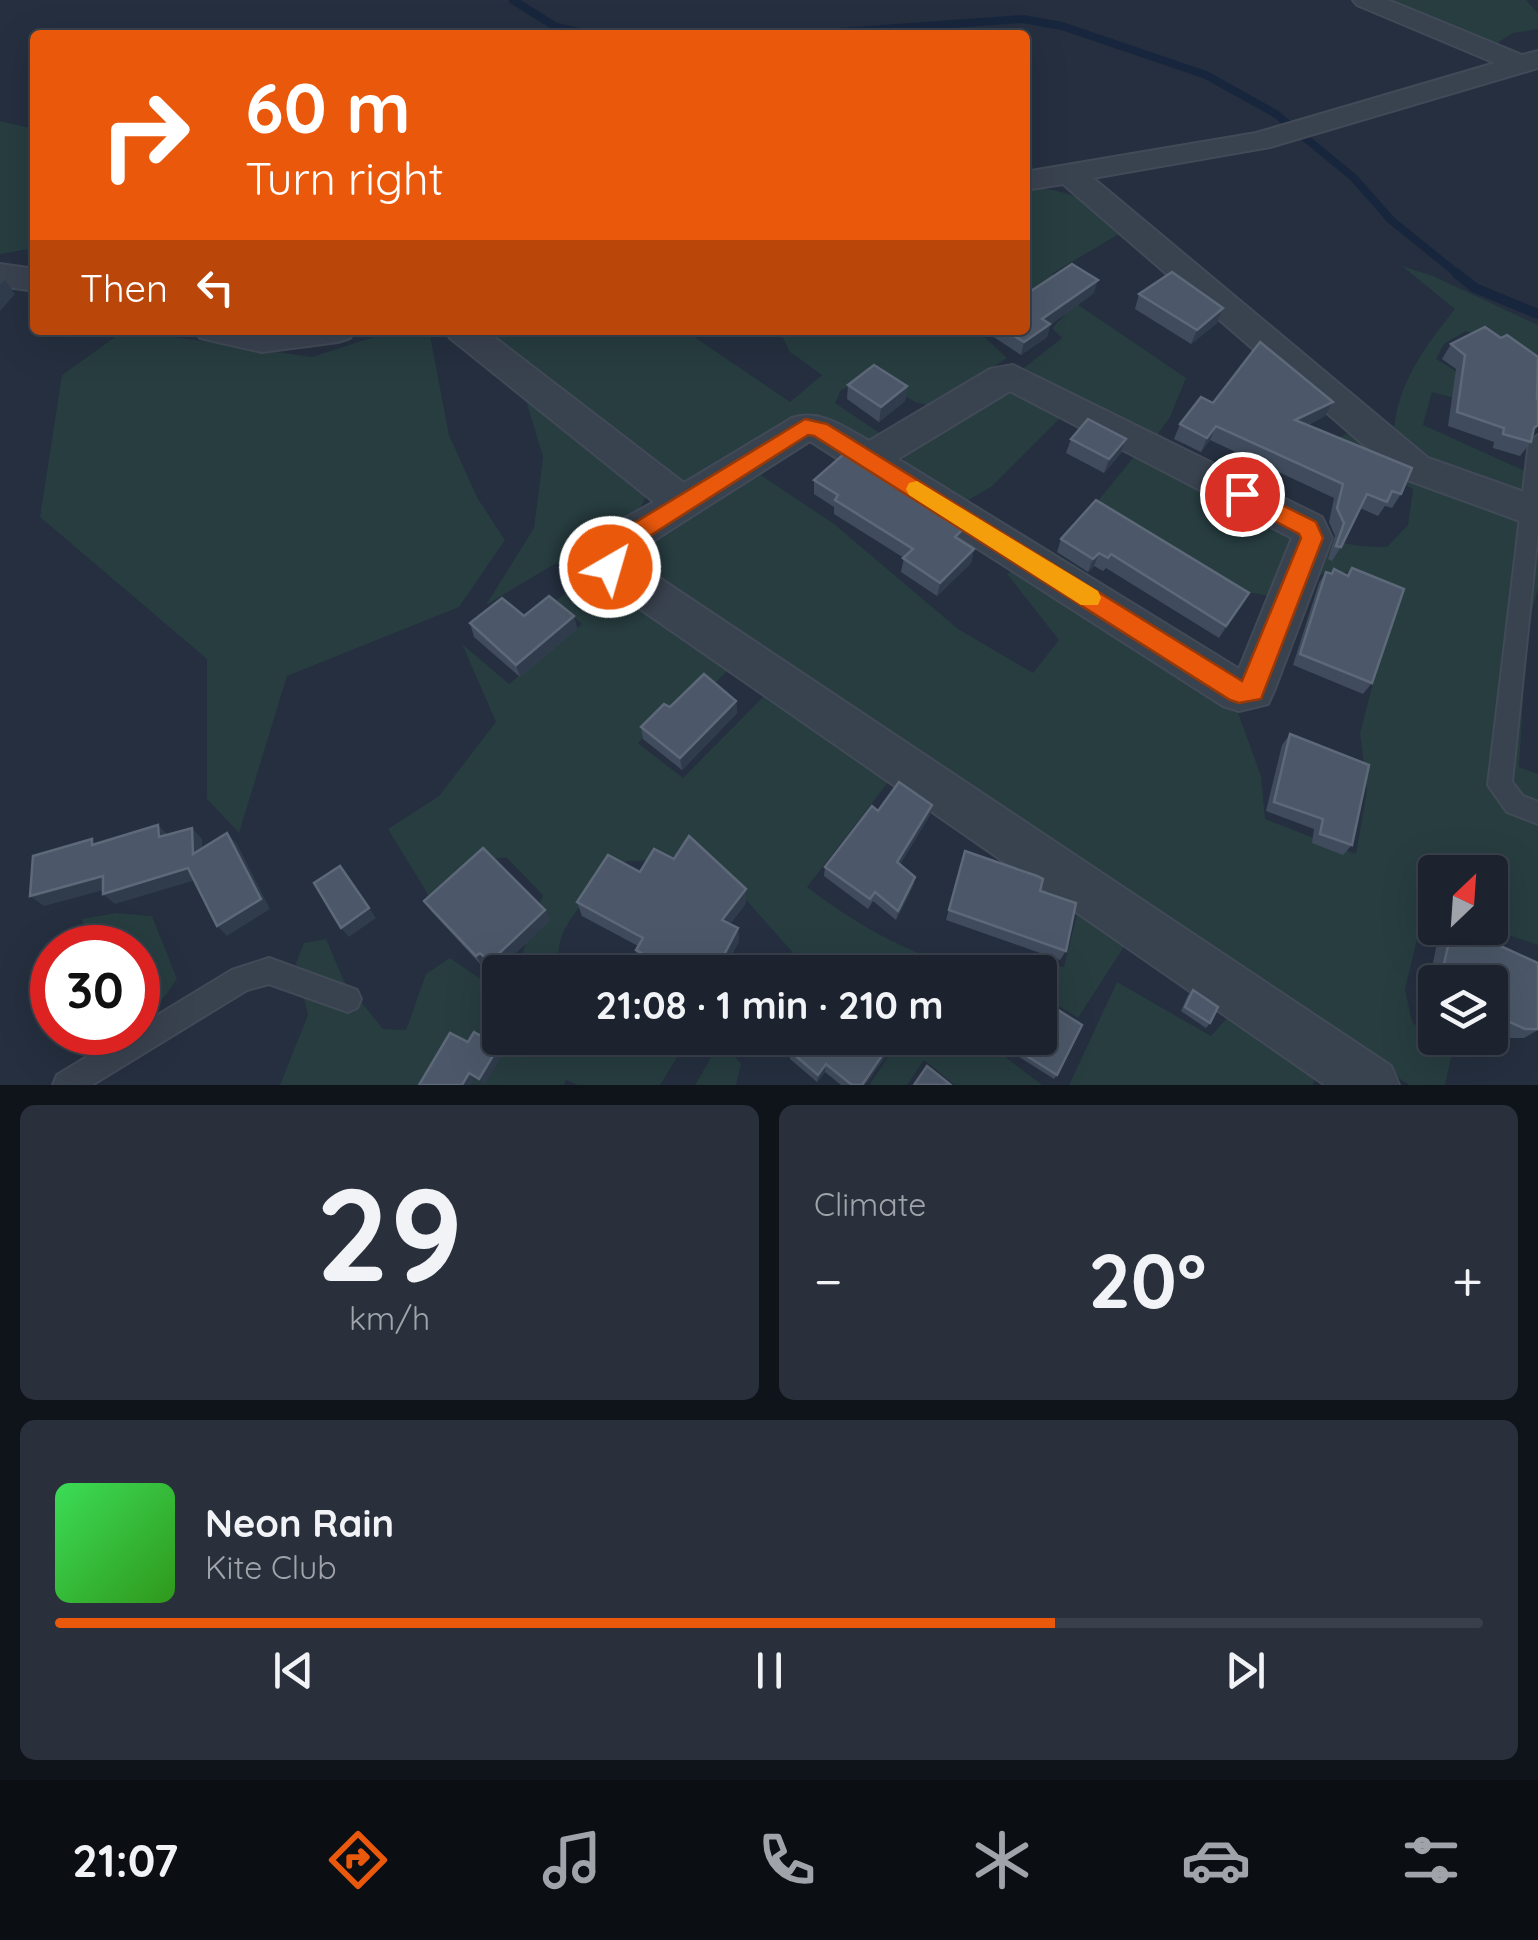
<!DOCTYPE html>
<meta charset="utf-8">
<style>
body{margin:0;font-family:Quicksand,sans-serif;background:#292f3b;color:#f1f3f6;height:100vh;display:flex;flex-direction:column;font-size:38px;white-space:nowrap}
*{box-sizing:border-box;margin:0}
p{font-size:32px;color:#a0a4aa}
.icon{flex:none;width:55px;height:55px;fill:none;stroke:currentColor;stroke-width:2;stroke-linecap:round;stroke-linejoin:round}
.map{position:relative;height:1085px;overflow:hidden}
.drawer{display:flex;flex-direction:column;gap:20px;padding:20px;background:#0f131a;flex:1}
.drawer>*{flex:none}
.guide{position:absolute;left:30px;top:30px;width:1000px;height:305px;border-radius:10px;box-shadow:0 10px 40px #0002,0 0 0 2px #3a404b;background:#ea580c;color:#fff;overflow:hidden}
.needle{width:65px;rotate:25deg}
.buttons{position:absolute;left:1418px;top:855px;display:grid;gap:20px}
.buttons a{display:grid;place-items:center;width:90px;height:90px;border-radius:10px;background:#1c232f;box-shadow:0 10px 40px #0002,0 0 0 2px #3a404b;font-size:50px}
.speed{position:absolute;left:30px;top:925px;display:flex;gap:20px;font-size:50px;font-weight:700;text-align:center}
.speed>*{display:grid;place-content:center;width:130px;height:130px;border-radius:50%;background:#1c232f;box-shadow:0 10px 40px #0002,0 0 0 2px #3a404b;line-height:1}
.speed .limit{border:15px solid #d22;background:#fff;color:#111}
.pin{position:absolute;display:grid;place-items:center;width:85px;height:85px;color:#fff;margin:-42px;border:5px solid #fff;border-radius:50%;box-shadow:0 2px 10px #0007}
.me{position:absolute;width:110px;margin:-55px;rotate:38deg;stroke-linejoin:round;filter:drop-shadow(0 0 8px #0008)}
.turn{display:flex;align-items:center;gap:35px;height:210px;padding:0 50px;font-size:45px}
.turn .icon{width:130px;height:130px;stroke-width:2.5}
.turn b{display:block;font-size:70px;line-height:85px}
.then{display:flex;align-items:center;height:95px;padding:0 50px;background:#0003;gap:20px;font-size:38px}
.big{font-size:75px;font-weight:700;line-height:1.1}
.drawer .widget{flex:1;display:flex;flex-direction:column;justify-content:center;gap:15px;min-width:0;padding:0 35px;border-radius:15px;background:#292f3b}
.drawer .dial{align-items:center;gap:0}
.dial b{font-size:130px;line-height:1}
.song{display:flex;align-items:center;gap:30px}
.cover{width:120px;height:120px;border-radius:15px;background:linear-gradient(135deg,hsl(130 70% 55%),hsl(110 70% 35%))}
.played{height:10px;border-radius:5px;background:linear-gradient(90deg,#ea580c 70%,#3a404b 70%)}
.keys{display:flex;justify-content:space-around;direction:ltr}
.heat{display:flex;justify-content:space-between;align-items:center;font-size:55px;direction:ltr}
.drawer .tiles{flex:1;display:grid;gap:20px;grid-template-columns:1fr 1fr}
.widget:last-child{grid-column:span 2}
.trip{position:absolute;left:482px;top:955px;width:575px;height:100px;border-radius:10px;background:#1c232f;box-shadow:0 10px 40px #0002,0 0 0 2px #3a404b;font-weight:700;line-height:100px;text-align:center}
.tabs{display:flex;height:160px;justify-content:space-around;align-items:center;background:#0b0e13;color:#a0a4aa}
.tabs .icon{width:70px;height:70px}
.tabs .active{color:#ea580c}
.tabs b{font-size:45px;color:#f1f3f6}
.map>svg:first-child{display:block}
</style>
<div class="map">
<svg width="1538" height="1085" viewBox="0 0 1538 1085">
<rect width="100%" height="100%" fill="#252f3f"/>
<g fill="#273d40">
<path d="M1376,0H1526L1538,13V29L1513,33L1491,47Z"/>
<path d="M0,121L35,129V248L0,254Z"/>
<path d="M1034,188C1078,191 1091,204 1124,231L1053,273L1049,285L1186,378L1170,417L1157,435L1020,371L1062,338L1052,328L1064,316L1025,290V189Z"/>
<path d="M1402,266L1433,276L1538,325V362L1466,331L1444,344L1436,359L1472,381L1501,411L1432,392L1423,425L1538,477V588L1527,630L1519,767L1538,774V945L1487,928L1490,872H1435V913L1424,911L1405,989L1412,1022L1452,1053L1445,1085H1409L627,559L634,544L753,470L834,524L958,629L1033,673L1059,640L1007,574L1016,568L1237,710L1261,776L1265,819L1356,854L1367,790L1360,733L1396,596L1353,572L1323,574L1275,597L1246,592L1092,508L1137,453C1213,490 1301,549 1387,547L1408,525L1413,489L1331,442L1353,430L1394,433C1396,385 1426,345 1455,309Z"/>
<path d="M125,330L312,357L396,330H429L449,435L478,499L505,540L459,607L287,676L239,833L207,799V659L40,517L62,375Z"/>
<path d="M483,330H684L790,402L822,375L790,352L779,330H977L1007,358L931,406L915,402L874,376L841,390L835,403L884,436L867,444L817,416L804,414L688,482H671Z"/>
<path d="M999,389L1015,391L1062,416L991,487L963,503L907,468L902,452Z"/>
<path d="M526,400L646,496L639,511L599,536L597,566L735,663L715,683L700,681L638,743L683,778L773,687L896,772L807,887C861,928 912,956 978,972H810L704,852L668,860L626,861C599,888 544,928 562,972H511L521,957L543,895L506,857L473,862L432,901L388,829L439,796L496,722L462,644L509,684L582,624L556,601L575,585L558,562L486,605L534,528L543,457Z"/>
<path d="M1080,902L1129,939L1078,1018L1040,994V972H1013L1020,963L1064,967Z"/>
<path d="M116,913L152,916L177,979L165,996L138,1023V948L88,947L82,919Z"/>
<path d="M326,939L344,981L383,1029L406,1030L426,974L450,958L482,980L500,978V1038H689L660,1085H578L566,1080L564,1085H280L308,1015L296,963L304,943Z"/>
<path d="M1117,982L1211,1036L1227,1018L1315,1078L1313,1085H1069Z"/>
<path d="M890,1038H1009L1000,1053L1042,1085H955L924,1060L907,1085H869L897,1044Z"/>
<path d="M721,1041L741,1064L736,1085H695Z"/>
</g>
<g fill="none" stroke-linecap="round" stroke-linejoin="round">
<g stroke="#18263d" stroke-width="8">
<path d="M513,0L556,27L592,35"/>
<path d="M798,35L1023,19L1062,26L1206,75L1276,114L1353,177L1391,220L1459,275"/>
</g>
<path stroke="#18263d" stroke-width="10" d="M1456,273L1475,288L1538,314"/>
<defs>
<g id="lane">
<path d="M1538,435V532L1512,782L1523,796L1538,802V824L1507,812L1488,785L1529,442Z"/>
<path d="M269,958L357,990L361,999L357,1008L348,1012L269,984L247,990L92,1085H53L57,1075L128,1032H138V1027L232,970Z"/>
</g>
<g id="street">
<path d="M1353,0H1388L1522,55L1538,51V68L1270,147L1093,178L1428,458L1538,497V521L1528,524L1402,478L1063,184L1025,190V172L1256,133L1495,63L1357,5Z"/>
<path d="M0,264L35,269V291L0,286Z"/>
<path d="M195,330H355L350,338L338,342L262,352L200,338Z"/>
<path d="M445,330H485L684,483L792,418C821,409 844,427 869,441L990,369L1013,365L1322,517L1332,538L1274,691L1268,704L1239,711L1223,706L810,441L631,555V559L1391,1066L1399,1085H1325L597,579C575,536 624,520 654,502L450,338ZM1010,391L1292,538L1239,669L898,459Z"/>
</g>
</defs>
<use href="#lane" stroke="#424a58" stroke-width="4"/>
<use href="#street" stroke="#424a58" stroke-width="4"/>
<use href="#lane" fill="#39424f" fill-rule="evenodd"/>
<use href="#street" fill="#39424f" fill-rule="evenodd"/>
</g>
<g fill="#404c5d">
<path d="M1094,293L1050,325L1047,337L1021,355L983,330H1025Z"/>
<path d="M1139,294L1217,323L1191,344L1135,309Z"/>
<path d="M1485,327L1532,436L1531,442L1520,456L1493,448L1494,442L1448,426L1456,369L1442,359L1451,344Z"/>
<path d="M848,385L907,386L905,401L879,422L847,399Z"/>
<path d="M1333,402L1325,416L1308,425L1401,494L1392,508L1385,506L1378,516L1360,508L1341,547L1332,561L1328,559L1335,536L1329,522L1334,498L1210,440L1201,452L1174,439L1180,424L1213,403Z"/>
<path d="M1071,439H1126L1121,453L1104,473L1066,453Z"/>
<path d="M814,480L960,540L974,549L971,563L937,596L901,572L904,558L834,514V507L814,494Z"/>
<path d="M1061,539L1249,593L1219,638L1106,568L1103,571L1094,566L1088,572L1057,552Z"/>
<path d="M1352,568L1372,683L1363,694L1293,665L1319,583L1326,572L1347,575Z"/>
<path d="M524,616H574L577,629L520,677L474,637L470,623Z"/>
<path d="M736,701L737,713L682,770L643,739L641,727L670,707Z"/>
<path d="M1290,734L1352,845L1343,855L1312,843L1314,829L1266,811L1282,745Z"/>
<path d="M932,805L930,815L900,864L915,877L913,886L896,920L873,901L868,909L824,876L825,867L878,811Z"/>
<path d="M674,859L746,889V903L730,924L738,928L739,941L723,972H657L639,963L636,950L638,946L582,916L577,902L640,872Z"/>
<path d="M962,862L1066,951L1060,960L946,920Z"/>
<path d="M424,901L545,910L550,920L496,972L486,962L482,966L431,911Z"/>
<path d="M1447,928H1461L1538,963V1030L1524,1038H1510L1490,1028V982H1435V1002L1426,997L1439,933Z"/>
<path d="M1193,990L1210,1023L1206,1028L1181,1011L1188,995Z"/>
<path d="M786,1038H887L892,1041L890,1050L865,1085H841L825,1072L817,1082L790,1059V1051L795,1045Z"/>
<path d="M1025,1038L1057,1075L1054,1079L1016,1055Z"/>
</g>
<g fill="#303b4c">
<path d="M5,280L15,294L0,311V285Z"/>
<path d="M1098,280L1094,293L1050,325L1047,337L1021,355L1024,342L1042,319Z"/>
<path d="M1223,308L1217,323L1191,344L1197,330Z"/>
<path d="M907,386L905,401L879,422L881,407Z"/>
<path d="M1333,402L1325,416L1288,434L1295,420Z"/>
<path d="M1216,426L1210,440L1201,452L1207,438Z"/>
<path d="M1126,439L1121,453L1104,473L1109,459Z"/>
<path d="M974,549L971,563L937,596L940,583Z"/>
<path d="M1099,553L1094,566L1088,572L1093,559Z"/>
<path d="M1249,593L1242,606L1219,638L1226,626Z"/>
<path d="M574,616L577,629L520,677L516,665Z"/>
<path d="M736,701L737,713L682,770L680,758Z"/>
<path d="M932,805L930,815L895,871L897,862Z"/>
<path d="M158,825L169,836L159,837Z"/>
<path d="M192,828L202,839L203,864L193,854Z"/>
<path d="M227,833L237,844L270,909L227,936L217,926Z"/>
<path d="M340,866L376,918L349,937L341,928Z"/>
<path d="M188,868L199,879L115,904L103,894Z"/>
<path d="M103,876L115,887L44,906L30,896Z"/>
<path d="M915,877L913,886L896,920L898,911Z"/>
<path d="M746,889V903L723,933L722,920Z"/>
<path d="M545,910L550,920L496,972L490,962Z"/>
<path d="M738,928L739,941L723,972H715Z"/>
<path d="M480,953L486,962L482,966L476,956Z"/>
<path d="M892,1041L890,1050L865,1085H862Z"/>
<path d="M499,1046L504,1053L484,1085L479,1079Z"/>
<path d="M826,1064L825,1072L817,1082L818,1075Z"/>
<path d="M469,1073L474,1079L471,1085H462Z"/>
</g>
<g fill="#4c5869" stroke="#5d6878" stroke-width="2.5">
<path d="M1072,264L1098,280L1042,319L1050,324L1024,342L1005,330H1025V295Z"/>
<path d="M1172,272L1223,308L1197,330L1139,294Z"/>
<path d="M1485,327L1501,338L1507,335L1538,357L1537,399H1538V425L1534,428L1531,442L1503,434L1504,428L1457,412L1465,355L1451,344Z"/>
<path d="M1260,342L1333,402L1295,420L1412,468L1401,494L1392,491L1387,502L1367,494L1341,547L1336,546L1344,523L1337,508L1343,484L1216,426L1207,438L1180,424L1201,397L1213,403Z"/>
<path d="M874,365L907,386L881,407L848,385Z"/>
<path d="M1088,419L1126,439L1109,459L1071,439Z"/>
<path d="M845,453L962,530L955,537L974,549L940,583L903,558L913,549L835,500L838,495L814,480Z"/>
<path d="M1096,500L1249,593L1226,626L1111,554L1108,558L1099,553L1093,559L1061,539Z"/>
<path d="M1352,568L1404,589L1372,683L1300,654L1326,572L1332,574L1334,569L1348,576Z"/>
<path d="M549,596L574,616L516,665L470,623L502,598L524,616Z"/>
<path d="M704,674L736,701L680,758L641,727L664,704L670,707Z"/>
<path d="M1290,734L1369,765L1352,845L1320,834L1323,819L1274,802Z"/>
<path d="M899,782L932,805L897,862L915,877L898,911L875,892L870,899L825,867L872,806L878,811Z"/>
<path d="M158,825L159,837L192,828L193,854L227,833L261,899L217,926L188,868L103,894V876L30,896L33,856L92,839V845Z"/>
<path d="M689,836L746,889L722,920L738,928L715,972H677L636,950L643,938L577,902L608,855L640,872L654,849L674,859Z"/>
<path d="M483,848L545,910L490,962L480,953L476,956L424,901Z"/>
<path d="M965,851L1037,876L1043,879L1040,891L1076,903L1066,951L949,910Z"/>
<path d="M340,866L369,908L341,928L314,883Z"/>
<path d="M1452,928H1461L1538,963V1029H1525L1490,1013V982H1440Z"/>
<path d="M1193,990L1218,1007L1210,1023L1185,1007Z"/>
<path d="M1044,1001L1082,1025L1057,1075L1019,1051L1025,1038H1040V1009Z"/>
<path d="M474,1032L499,1046L479,1079L469,1073L462,1085H419L450,1033L468,1042Z"/>
<path d="M797,1038H887L892,1041L862,1085H852L826,1064L818,1075L790,1051L799,1039Z"/>
<path d="M927,1066L951,1085H914Z"/>
</g>
<path fill="#ea580c" stroke="#983908" stroke-width="2.5" d="M805,419L827,424L1242,681L1301,538L1299,534L1235,500L1231,494L1235,489H1250L1316,522L1323,538L1261,699L1239,703L1230,700L814,436L808,435L623,553L619,573H602L599,567L603,542Z"/>
<path fill="#f59e0b" d="M917,481L1098,591L1101,598L1098,605H1081L909,495L906,489L909,483Z"/>
</svg>
<div class="buttons">
<a><svg class="needle" viewBox="-14 -14 28 28"><path d="M0-13l5 13h-10z" fill="#e53935"/><path d="M0 13l5-13h-10z" fill="#a0a4aa"/></svg></a>
<a><svg class="icon" aria-label="layers" viewBox="0 0 24 24"><path d="M12 4l9 5-9 5-9-5zM3 14l9 5 9-5"/></svg></a>
</div>
<div class="speed"><div class="limit">30</div></div>
<div class="pin" style="left:1242px;top:494px;background:#d93025"><svg class="icon" aria-label="arrive" viewBox="0 0 24 24"><path d="M6 21V4h12l-3 4 3 4H6"/></svg></div>
<svg class="me" style="left:610px;top:567px" viewBox="-20 -20 40 40"><circle r="17" fill="#ea580c" stroke="#fff" stroke-width="3"/><path d="M0-11L8 9 0 5-8 9z" fill="#fff"/></svg>
<div class="trip">21:08 · 1 min · 210 m</div>
<div class="guide">
<div class="turn"><svg class="icon" aria-label="right" viewBox="0 0 24 24"><path d="M7 20v-9h11M14 6l5 5-5 5"/></svg><div><b>60 m</b>Turn right</div></div>
<div class="then">Then<svg class="icon" aria-label="left" viewBox="0 0 24 24"><path d="M17 20v-9H6M10 6l-5 5 5 5"/></svg></div>
</div>
</div>
<section class="drawer">
<div class="tiles">
<div class="widget dial"><b>29</b><p>km/h</p></div>
<div class="widget"><p>Climate</p>
<div class="heat"><a>−</a><b class="big">20°</b><a>+</a></div>
</div>
<div class="widget">
<div class="song"><i class="cover"></i><div><b>Neon Rain</b><p>Kite Club</p></div></div>
<div class="played"></div>
<div class="keys"><svg class="icon" aria-label="previous" viewBox="0 0 24 24"><path d="M18 5L8 12l10 7zM5 5v14"/></svg><svg class="icon" aria-label="pause" viewBox="0 0 24 24"><path d="M8 5v14M16 5v14"/></svg><svg class="icon" aria-label="next" viewBox="0 0 24 24"><path d="M6 5l10 7-10 7zM19 5v14"/></svg></div>
</div>
</div>
</section>
<nav class="tabs">
<b>21:07</b>
<svg class="icon active" aria-label="directions" viewBox="0 0 24 24"><path d="M12 3l9 9-9 9-9-9zM9 14v-3h6M13 9l2 2-2 2"/></svg>
<svg class="icon" aria-label="music" viewBox="0 0 24 24"><path d="M9 18V5l10-2v13"/><circle cx="6" cy="18" r="3"/><circle cx="16" cy="16" r="3"/></svg>
<svg class="icon" aria-label="phone" viewBox="0 0 24 24"><path d="M5 4h4l2 5-3 2q2 4 5 5l2-3 5 2v4C11 20 4 13 5 4z"/></svg>
<svg class="icon" aria-label="climate" viewBox="0 0 24 24"><path d="M12 3v18M4 7l16 10M4 17L20 7"/></svg>
<svg class="icon" aria-label="car" viewBox="0 0 24 24"><path d="M5 17H2v-5l4-1 3-4h7l3 4 3 1v5h-3M9 17h6M6 11h13"/><circle cx="7" cy="17" r="2"/><circle cx="17" cy="17" r="2"/></svg>
<svg class="icon" aria-label="filters" viewBox="0 0 24 24"><path d="M4 7h16M4 17h16"/><circle cx="9" cy="7" r="2"/><circle cx="15" cy="17" r="2"/></svg>
</nav>
